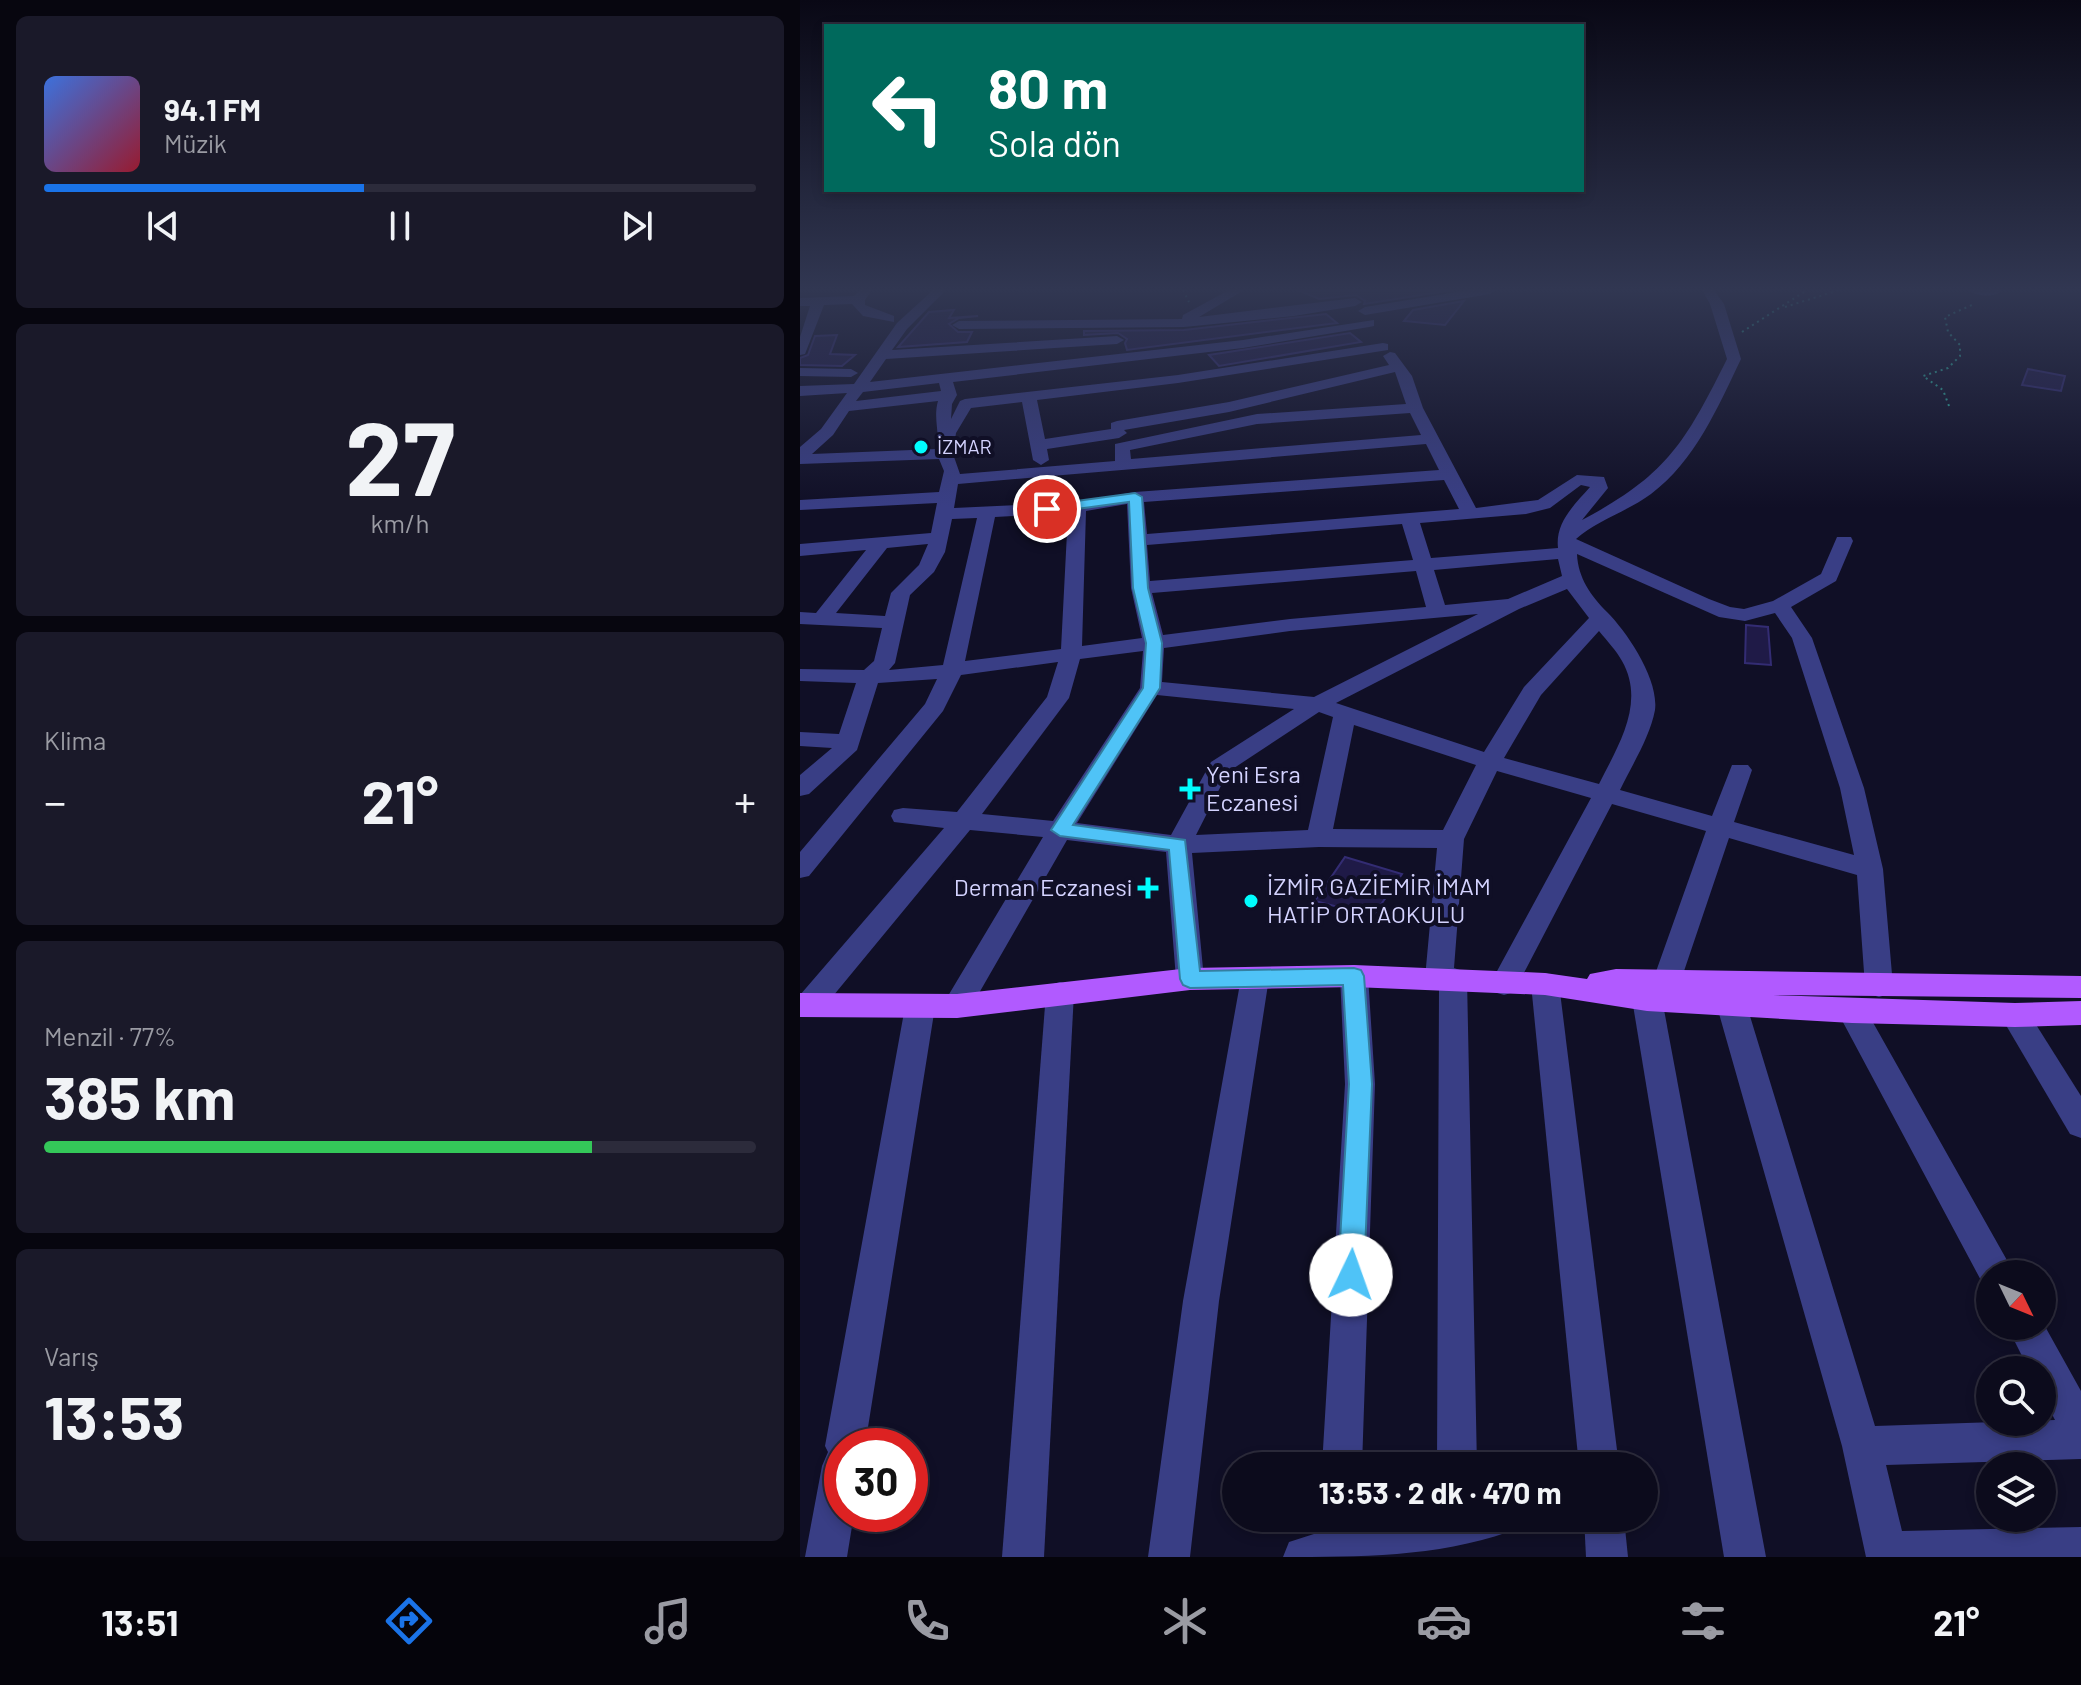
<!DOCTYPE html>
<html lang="tr">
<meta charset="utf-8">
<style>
body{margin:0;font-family:Barlow,sans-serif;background:#1a1929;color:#f1f3f6;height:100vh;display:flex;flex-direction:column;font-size:30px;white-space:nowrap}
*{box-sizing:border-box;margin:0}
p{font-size:26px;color:#9a9ba3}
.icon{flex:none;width:44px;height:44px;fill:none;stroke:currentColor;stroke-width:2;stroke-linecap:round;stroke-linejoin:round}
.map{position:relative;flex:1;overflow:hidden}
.sheet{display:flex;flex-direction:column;gap:16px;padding:16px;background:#07060f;width:800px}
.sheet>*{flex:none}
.guide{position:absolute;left:24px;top:24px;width:760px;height:168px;border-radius:0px;box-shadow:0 4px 12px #0003,0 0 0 2px #2c2b3b;background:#00695c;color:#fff;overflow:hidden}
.needle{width:52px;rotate:133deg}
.buttons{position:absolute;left:1176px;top:1260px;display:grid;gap:16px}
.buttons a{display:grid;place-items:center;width:80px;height:80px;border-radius:50%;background:#0c0b1c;box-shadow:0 4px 12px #0003,0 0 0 2px #2c2b3b;font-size:40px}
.speed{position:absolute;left:24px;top:1428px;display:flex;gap:16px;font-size:40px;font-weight:700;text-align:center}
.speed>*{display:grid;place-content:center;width:104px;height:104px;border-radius:50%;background:#0c0b1c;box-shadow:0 4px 12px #0003,0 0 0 2px #2c2b3b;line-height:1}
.speed .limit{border:12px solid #d22;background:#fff;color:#111}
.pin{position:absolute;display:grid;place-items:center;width:68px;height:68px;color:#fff;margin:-34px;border:4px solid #fff;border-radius:50%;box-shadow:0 2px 8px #0007}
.me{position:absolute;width:88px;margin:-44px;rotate:3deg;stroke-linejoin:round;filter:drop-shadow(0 0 6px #0008)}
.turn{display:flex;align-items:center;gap:28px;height:168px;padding:0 32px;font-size:36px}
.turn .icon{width:104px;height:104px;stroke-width:2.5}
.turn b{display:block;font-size:56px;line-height:68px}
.big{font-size:60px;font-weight:700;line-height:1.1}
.sheet .widget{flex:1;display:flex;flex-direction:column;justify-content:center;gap:12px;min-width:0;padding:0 28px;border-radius:12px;background:#1a1929}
.sheet .dial{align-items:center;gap:0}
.dial b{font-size:104px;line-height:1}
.song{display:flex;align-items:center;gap:24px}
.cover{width:96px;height:96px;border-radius:12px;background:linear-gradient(135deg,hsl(220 70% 55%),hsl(350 70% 35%))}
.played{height:8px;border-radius:4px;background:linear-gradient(90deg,#1a73e8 45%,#2c2b3b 45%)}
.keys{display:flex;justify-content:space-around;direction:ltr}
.heat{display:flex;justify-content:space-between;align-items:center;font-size:44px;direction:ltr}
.charge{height:12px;border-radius:6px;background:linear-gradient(90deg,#34c759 77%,#2c2b3b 0)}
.trip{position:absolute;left:422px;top:1452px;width:436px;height:80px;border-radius:40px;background:#0c0b1c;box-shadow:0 4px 12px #0003,0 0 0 2px #2c2b3b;font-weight:700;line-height:80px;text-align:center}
.tabs{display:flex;height:128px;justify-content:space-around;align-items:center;background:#05040b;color:#9a9ba3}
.tabs .icon{width:56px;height:56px}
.tabs .on{color:#1a73e8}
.tabs b{font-size:36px;color:#f1f3f6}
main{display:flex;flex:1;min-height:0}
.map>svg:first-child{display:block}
</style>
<main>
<section class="sheet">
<div class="widget">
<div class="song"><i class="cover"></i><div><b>94.1 FM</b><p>Müzik</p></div></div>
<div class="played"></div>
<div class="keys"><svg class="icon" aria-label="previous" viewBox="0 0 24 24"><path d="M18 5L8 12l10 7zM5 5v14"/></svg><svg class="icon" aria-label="pause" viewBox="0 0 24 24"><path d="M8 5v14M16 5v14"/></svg><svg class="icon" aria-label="next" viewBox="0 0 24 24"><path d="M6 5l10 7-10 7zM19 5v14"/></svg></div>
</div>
<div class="widget dial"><b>27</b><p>km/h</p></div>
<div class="widget"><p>Klima</p>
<div class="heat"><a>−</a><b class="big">21°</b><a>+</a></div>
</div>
<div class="widget"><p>Menzil · 77%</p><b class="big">385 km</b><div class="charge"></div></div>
<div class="widget"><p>Varış</p><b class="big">13:53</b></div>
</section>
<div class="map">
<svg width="1281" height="1557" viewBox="0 0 1281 1557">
<rect width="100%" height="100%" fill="#100f26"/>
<g fill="#1f1a47" stroke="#332c73" stroke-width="2">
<path d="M498,290H653L564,304L565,301L556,295L519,299Z"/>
<path d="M664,301L645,325L604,321L613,310Z"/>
<path d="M154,310L149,318L178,316L159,318L149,324L158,332H172L167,342L98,347L129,312Z"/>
<path d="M526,314L537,323L327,350L325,343L327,339L318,333L284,335V331L384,330Z"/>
<path d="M550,333L561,342L419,366L409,355Z"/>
<path d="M37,335L30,354L55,355L42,366L0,365V358L8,355L15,336Z"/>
<path d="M1228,369L1265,376L1261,391L1222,385Z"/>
<path d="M946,625L968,627L971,665L945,663Z"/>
<path d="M545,857L602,874L573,916L515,901Z"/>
</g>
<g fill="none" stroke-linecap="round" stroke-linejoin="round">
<g stroke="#2eb8a3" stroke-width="2" stroke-dasharray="2 4" stroke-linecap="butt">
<path d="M383,290L389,302"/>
<path d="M985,307L1039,290"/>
<path d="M942,332L1007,290"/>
<path d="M1149,406L1143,390L1123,376L1148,368L1160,356V345L1148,332L1145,317L1174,304"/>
</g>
<g fill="#393e85" fill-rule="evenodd">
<path d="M60,290H72L65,300V305L94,316V322L63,316L52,304L24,305L5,354L0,355V337L10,306H0V298L54,296Z"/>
<path d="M133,290H146L107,329L92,350L317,336L324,340L317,344L86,359L70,382L443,340L574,320V326L569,327L443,348L153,382L157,395L152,404L151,419L160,401L165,399L378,375L583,343L588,344V350L378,383L237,400L245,439L311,429V423L317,421L429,402L589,365L583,356L590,352L595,353L612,376L623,408L676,508L738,500L777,475L804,477L808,488L782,520C867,475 885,443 927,359L910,304L902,290H914L924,304L941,359C918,407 895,461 851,494C828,511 796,521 776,539L909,599L930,607L944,609L973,601L1021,574L1037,537H1051L1053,541L1036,581L991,607L1012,638L1064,788L1083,869L1093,986L1089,994L1079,997L1069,994L1065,986L1057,875L929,838L881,980L877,988L867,991L857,988L853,980L906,831L812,804L714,992L704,995L694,992L690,984L791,798L697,771L664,839L654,968L663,971L667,979L677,1466H637L639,989L629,986L625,978L637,848L519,847L392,853L404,979L400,987L390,990L380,987L376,979L366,852L267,840L167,1014L157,1018L147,1014L142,1006L243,837L170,830L19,1013L9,1017L0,1014V995L144,828L94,822L91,816L94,810L103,808L157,812L247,697L258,662L161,675L143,711L9,876L0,878V852L125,704L137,679L78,683L57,750L9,794L0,796V775L32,748L0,746V732L39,734L56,683L0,681V669L64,670L74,661L82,628L0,624V612L16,613L66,550L0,556V544L131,533L137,503L0,510V500L139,492L144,471L139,459L0,464V447L21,429L47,393L0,396V386L54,384L97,323ZM595,372L606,404L457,414L315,444V461L160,474L153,454L156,433L171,408L222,402L233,460L241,465L249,460L247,449L319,438L327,433L324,430L429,412ZM139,383L141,391L56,401L63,392ZM138,401C133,418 140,432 137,449L12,454L33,435L49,411ZM610,413L621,435L331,459L330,450L457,424ZM626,444L639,470L335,492L277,502L154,508L158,484ZM644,480L659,509L347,534L344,502ZM781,485L790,487C774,505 755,523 758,548L631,558L620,523L726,514L750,508ZM327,504L331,588L342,638L282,646L286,511ZM268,513L261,649L165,661L195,517ZM177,518L143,665L89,670L95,663L110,595L134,572L145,552L152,519ZM602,524L613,560L350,581L347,545ZM128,544L119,565L91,593L85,616L36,613L87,548ZM777,554L919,617L945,621L975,613L992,638L1040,788L1054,855L934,822L952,770L948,765H932L912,816L820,790C832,765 850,737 855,710C859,679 827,632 807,612C791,596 778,578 777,554ZM758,559L762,576L708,599L645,605L634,570ZM616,571L626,607L490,619L363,635L352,593ZM767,589L789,618L724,687L684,752L536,703L719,609ZM678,614L514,697L362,682L364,648L490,631ZM799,631C807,641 816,650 822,661C846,703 818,746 799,784L704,758L741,695ZM343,651L340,688L253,821L182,814L269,698L280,659ZM357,695L494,709L411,762L371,835L277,823ZM519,712L533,717L508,830L396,835L428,772ZM554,725L676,765L643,830L533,829Z"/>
<path d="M429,290H444L399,317L555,298L562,302L555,306L494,316L384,327L159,329L152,325L159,321L382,319L383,315Z"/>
<path d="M669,290H696L690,294L565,315L558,311L565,307Z"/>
<path d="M1168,290H1199L1200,292C1193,298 1174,296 1168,290Z"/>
<path d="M0,368L51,369L58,373L51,377L0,376Z"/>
<path d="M554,965L564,968L568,976L575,1084L562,1466H522L545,1084L540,976L544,968Z"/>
<path d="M455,967L465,970L469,978L419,1301L390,1557H348L383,1301L441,978L445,970Z"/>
<path d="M745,973L755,976L759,984L819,1466H779L731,984L735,976Z"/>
<path d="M260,982L270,985L274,993L244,1557H202L246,993L250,985Z"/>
<path d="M847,987L857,991L862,999L966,1557H924L832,999L837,991Z"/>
<path d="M931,991L941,995L946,1003L1075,1426L1255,1420L1242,1395V1370H1229L1207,1326H1242V1321L1281,1391V1459L1086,1465L1102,1531L1281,1527V1557H1066L1042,1446L916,1003L921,995Z"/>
<path d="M120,995L130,999L135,1007L65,1446H42V1514H54L47,1557H5L22,1466L28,1452L25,1446L105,1007L110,999Z"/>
<path d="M1052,999L1062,1003L1208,1262L1214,1274H1190V1289L1184,1286L1037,1011L1042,1003Z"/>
<path d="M1215,1003L1225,1007L1281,1096V1138L1270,1134L1200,1015L1205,1007Z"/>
<path d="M519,1518H559V1525L593,1518H714L708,1532C637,1557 558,1557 483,1557L489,1542L517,1533Z"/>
<path d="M784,1518H824L828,1557H786Z"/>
</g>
<path fill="#b15aff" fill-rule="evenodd" d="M554,965L745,973L787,979L790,974L816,969L1281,976V998L973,995L1215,1003L1281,1001V1025L1215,1027L1052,1023L847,1011L745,995L554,987L390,990L157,1018L0,1017V993L157,994L390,968Z"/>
</g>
<linearGradient id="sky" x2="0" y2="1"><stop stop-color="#090815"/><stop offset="0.57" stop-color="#313752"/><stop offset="1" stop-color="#313752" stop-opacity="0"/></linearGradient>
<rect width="1281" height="508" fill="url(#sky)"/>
<path fill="#4fc3f7" stroke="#337fa1" stroke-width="2" d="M335,493L342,497L348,588L362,643L360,688L273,825L385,840L400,971L554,968L561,970L564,976L572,1084L564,1275L560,1284L551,1288L542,1284L538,1275L549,1084L543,985L390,988L383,985L380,979L369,850L260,836L251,830L343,688L346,643L333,588L329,502L247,513L240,509L247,505Z"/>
<g fill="#00fdfe" stroke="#100f26" stroke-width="3">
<circle cx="121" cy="447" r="8"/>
<path d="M386 777h8v8h8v8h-8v8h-8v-8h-8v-8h8z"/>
<path d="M344 876h8v8h8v8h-8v8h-8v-8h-8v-8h8z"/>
<circle cx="451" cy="901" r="8"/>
</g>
<g text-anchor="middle" stroke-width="8" stroke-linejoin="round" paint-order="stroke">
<g font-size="20" fill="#d4d3ff" stroke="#100f26" text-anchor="start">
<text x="137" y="454">İZMAR</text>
</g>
<g font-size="24" fill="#d4d3ff" stroke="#100f26" text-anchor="start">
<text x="406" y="783">Yeni Esra<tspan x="406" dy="28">Eczanesi</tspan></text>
<text x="467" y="895">İZMİR GAZİEMİR İMAM<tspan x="467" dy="28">HATİP ORTAOKULU</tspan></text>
<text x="332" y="896" text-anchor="end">Derman Eczanesi</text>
</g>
</g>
</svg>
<div class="buttons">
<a><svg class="needle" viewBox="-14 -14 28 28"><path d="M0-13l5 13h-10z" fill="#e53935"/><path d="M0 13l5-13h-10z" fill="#9a9ba3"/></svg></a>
<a><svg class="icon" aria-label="search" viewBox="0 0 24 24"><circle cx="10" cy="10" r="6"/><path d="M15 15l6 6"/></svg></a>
<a><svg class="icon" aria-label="layers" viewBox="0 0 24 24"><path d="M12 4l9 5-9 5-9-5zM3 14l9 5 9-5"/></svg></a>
</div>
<div class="speed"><div class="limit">30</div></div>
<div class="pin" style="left:247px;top:509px;background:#d93025"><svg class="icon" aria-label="arrive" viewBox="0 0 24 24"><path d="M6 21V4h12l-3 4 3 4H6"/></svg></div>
<svg class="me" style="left:551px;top:1275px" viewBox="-20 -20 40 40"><circle r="19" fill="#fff"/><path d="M0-13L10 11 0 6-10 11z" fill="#4fc3f7"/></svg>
<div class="trip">13:53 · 2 dk · 470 m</div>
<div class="guide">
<div class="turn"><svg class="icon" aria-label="left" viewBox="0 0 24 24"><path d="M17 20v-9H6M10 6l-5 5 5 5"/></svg><div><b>80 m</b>Sola dön</div></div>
</div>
</div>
</main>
<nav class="tabs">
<b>13:51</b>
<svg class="icon on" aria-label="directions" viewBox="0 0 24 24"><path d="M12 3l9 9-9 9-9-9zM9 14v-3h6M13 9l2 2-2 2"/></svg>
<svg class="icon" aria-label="music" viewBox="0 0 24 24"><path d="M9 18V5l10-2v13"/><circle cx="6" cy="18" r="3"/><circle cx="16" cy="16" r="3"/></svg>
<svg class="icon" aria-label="phone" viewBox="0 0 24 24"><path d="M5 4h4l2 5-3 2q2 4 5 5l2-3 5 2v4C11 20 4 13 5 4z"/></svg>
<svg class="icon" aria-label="climate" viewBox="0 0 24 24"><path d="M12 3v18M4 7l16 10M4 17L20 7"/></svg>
<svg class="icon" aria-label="car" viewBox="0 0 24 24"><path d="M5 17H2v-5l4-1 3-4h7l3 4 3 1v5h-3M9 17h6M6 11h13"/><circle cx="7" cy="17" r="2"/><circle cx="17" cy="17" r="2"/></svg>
<svg class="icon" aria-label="filters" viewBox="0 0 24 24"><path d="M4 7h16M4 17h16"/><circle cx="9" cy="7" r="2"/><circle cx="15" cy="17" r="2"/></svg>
<b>21°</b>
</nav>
